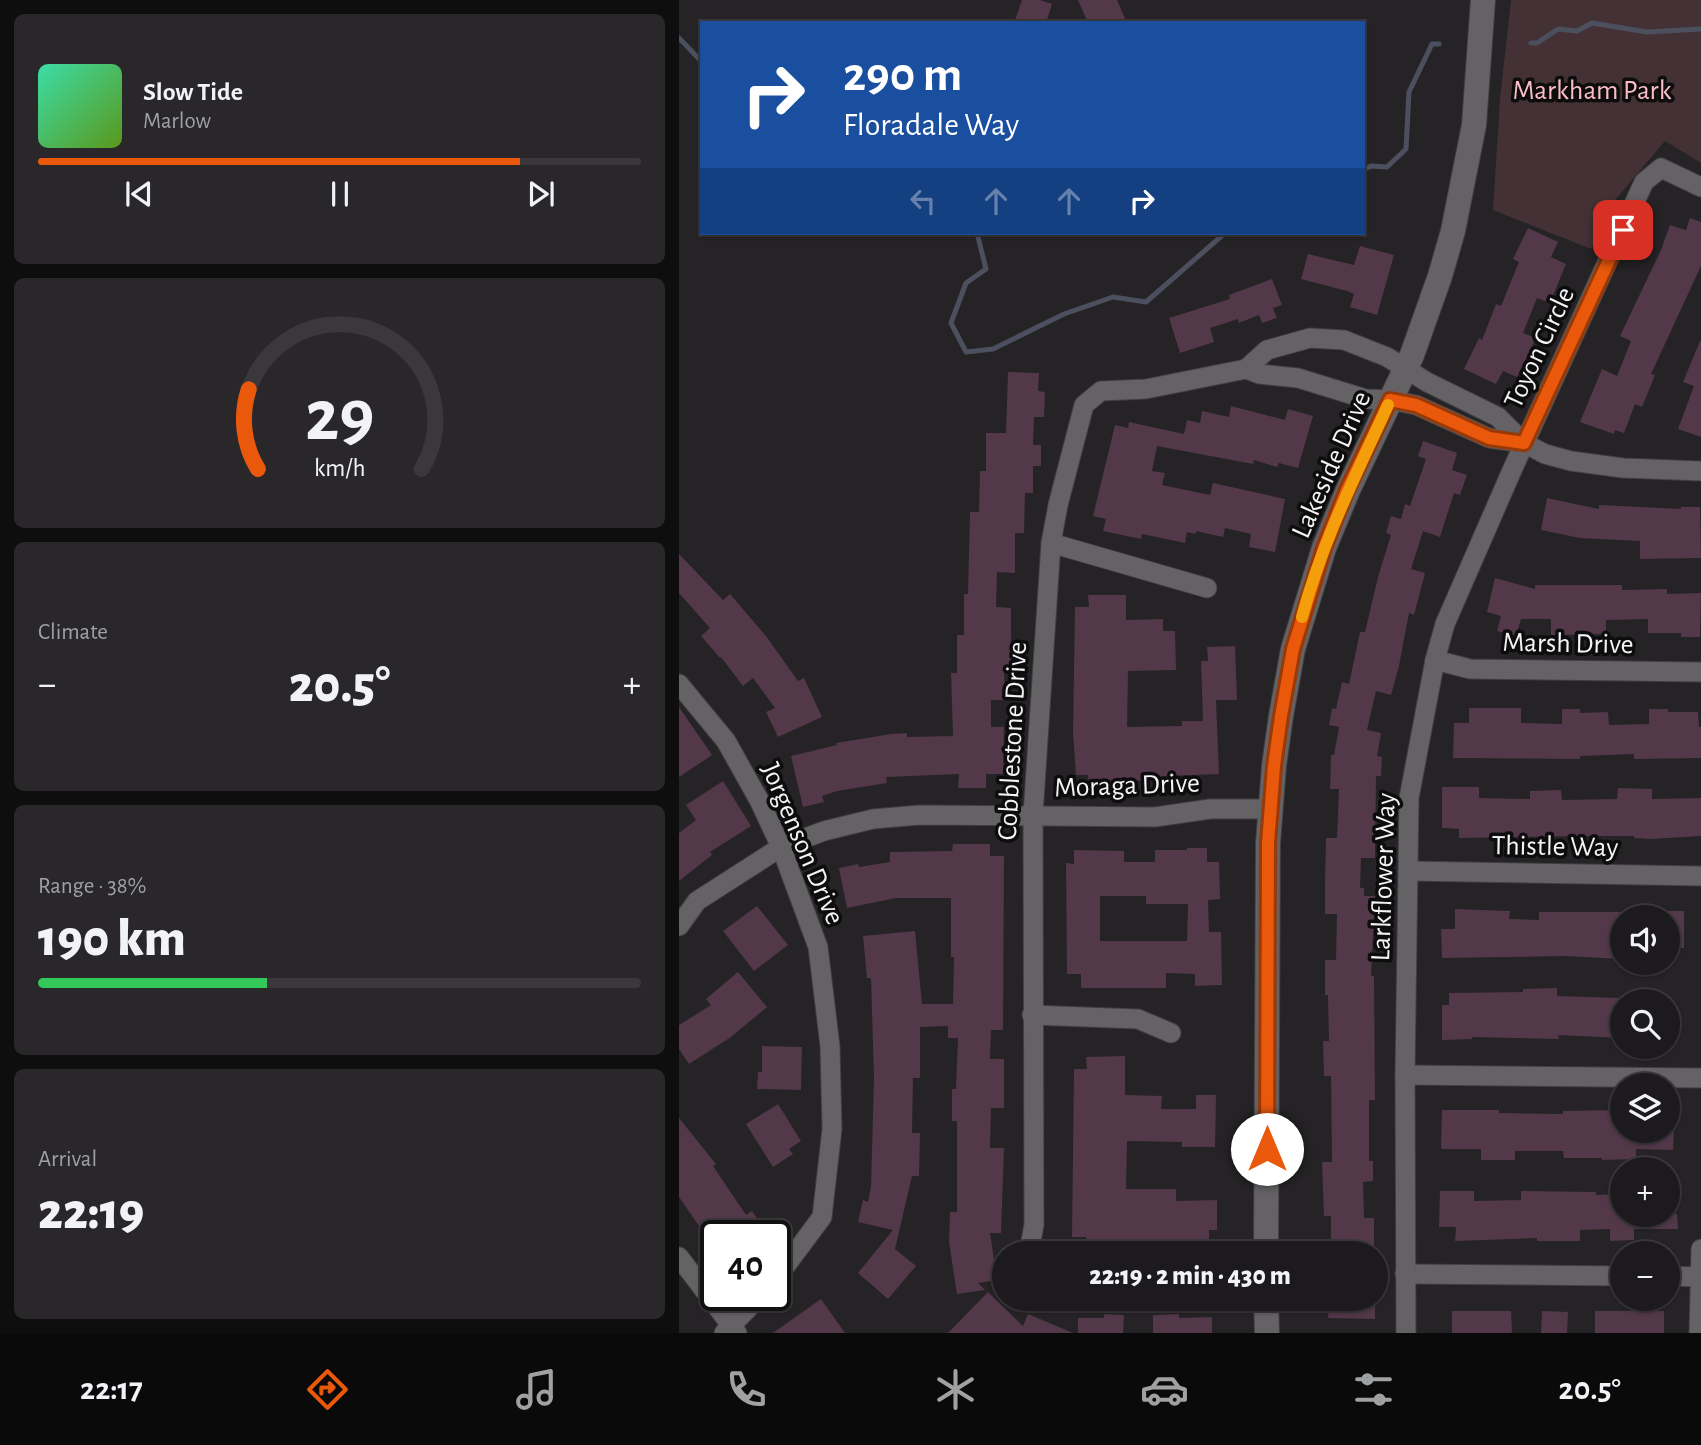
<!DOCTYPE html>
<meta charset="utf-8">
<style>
body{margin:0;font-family:"Alegreya Sans",sans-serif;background:#292729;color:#f1f3f6;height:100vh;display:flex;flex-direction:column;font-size:26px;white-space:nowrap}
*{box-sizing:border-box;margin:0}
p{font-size:23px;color:#a0a1a3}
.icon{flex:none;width:38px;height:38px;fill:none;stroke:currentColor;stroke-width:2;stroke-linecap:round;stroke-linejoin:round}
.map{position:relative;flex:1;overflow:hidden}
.sheet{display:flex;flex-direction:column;gap:14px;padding:14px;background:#0f0e0f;width:679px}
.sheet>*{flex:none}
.banner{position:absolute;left:21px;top:21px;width:665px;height:214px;border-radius:0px;box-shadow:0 2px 5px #0004,0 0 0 2px #3a383b;background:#1a4fa0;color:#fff;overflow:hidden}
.controls{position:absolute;left:931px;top:905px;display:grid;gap:14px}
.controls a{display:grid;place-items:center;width:70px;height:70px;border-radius:50%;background:#1c1a1c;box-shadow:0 2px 5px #0004,0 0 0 2px #3a383b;font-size:35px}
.speed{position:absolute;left:21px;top:1220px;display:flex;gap:14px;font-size:35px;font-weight:700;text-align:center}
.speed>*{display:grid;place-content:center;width:91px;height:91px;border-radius:50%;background:#1c1a1c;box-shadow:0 2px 5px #0004,0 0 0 2px #3a383b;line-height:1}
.speed .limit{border:4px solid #111;border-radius:10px;background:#fff;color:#111}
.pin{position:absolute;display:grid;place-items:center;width:60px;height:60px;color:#fff;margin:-30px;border-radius:14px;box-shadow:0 4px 10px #0006}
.me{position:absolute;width:77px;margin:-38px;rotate:0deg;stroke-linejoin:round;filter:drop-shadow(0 0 5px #0008)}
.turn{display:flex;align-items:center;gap:24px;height:147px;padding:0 28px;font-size:32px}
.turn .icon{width:91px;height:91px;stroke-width:2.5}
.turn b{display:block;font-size:49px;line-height:60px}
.lanes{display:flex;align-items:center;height:66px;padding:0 28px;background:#0003;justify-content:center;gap:35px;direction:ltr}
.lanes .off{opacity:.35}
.big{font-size:52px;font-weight:800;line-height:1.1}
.sheet .card{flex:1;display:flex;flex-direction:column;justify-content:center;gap:10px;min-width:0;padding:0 24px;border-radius:10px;background:#292729}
.sheet .dial{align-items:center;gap:0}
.dial svg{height:182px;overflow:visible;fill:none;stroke:#3a383b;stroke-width:7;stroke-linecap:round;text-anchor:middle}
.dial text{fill:#f1f3f6;stroke:none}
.song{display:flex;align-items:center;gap:21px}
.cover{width:84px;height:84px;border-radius:10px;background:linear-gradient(135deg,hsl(160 70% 55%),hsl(90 70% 35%))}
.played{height:7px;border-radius:4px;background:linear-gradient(90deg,#ea580c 80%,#3a383b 80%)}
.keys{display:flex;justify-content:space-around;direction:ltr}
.heat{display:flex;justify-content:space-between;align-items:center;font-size:38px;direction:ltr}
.charge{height:10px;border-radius:5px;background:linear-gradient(90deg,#34c759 38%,#3a383b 0)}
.trip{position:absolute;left:313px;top:1241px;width:396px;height:70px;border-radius:35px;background:#1c1a1c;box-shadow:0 2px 5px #0004,0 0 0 2px #3a383b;font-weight:800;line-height:70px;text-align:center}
.tabs{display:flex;height:112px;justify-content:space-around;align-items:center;background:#0b0a0b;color:#a0a1a3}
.tabs .icon{width:49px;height:49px}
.tabs .active{color:#ea580c}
.tabs b{font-size:32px;color:#f1f3f6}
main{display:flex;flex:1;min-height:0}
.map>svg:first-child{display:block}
</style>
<main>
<section class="sheet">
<div class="card">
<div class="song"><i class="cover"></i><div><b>Slow Tide</b><p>Marlow</p></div></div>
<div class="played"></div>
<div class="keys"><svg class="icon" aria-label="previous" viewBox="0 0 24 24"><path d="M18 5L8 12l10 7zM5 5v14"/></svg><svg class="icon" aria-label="pause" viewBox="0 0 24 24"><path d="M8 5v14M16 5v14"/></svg><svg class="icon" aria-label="next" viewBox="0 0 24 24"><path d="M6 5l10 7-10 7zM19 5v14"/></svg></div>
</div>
<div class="card dial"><svg viewBox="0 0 100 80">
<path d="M14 69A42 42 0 1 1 86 69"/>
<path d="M14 69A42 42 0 0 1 10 34" stroke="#ea580c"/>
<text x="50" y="56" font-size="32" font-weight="700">29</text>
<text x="50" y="72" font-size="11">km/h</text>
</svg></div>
<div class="card"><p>Climate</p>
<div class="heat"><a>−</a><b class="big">20.5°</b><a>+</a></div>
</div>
<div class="card"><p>Range · 38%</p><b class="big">190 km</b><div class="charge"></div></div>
<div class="card"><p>Arrival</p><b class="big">22:19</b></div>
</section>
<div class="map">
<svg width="1022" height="1333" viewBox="0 0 1022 1333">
<rect width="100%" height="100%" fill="#252325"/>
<path fill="#443135" d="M832,0H1022V163L986,141L936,200L912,249L814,210L821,99Z"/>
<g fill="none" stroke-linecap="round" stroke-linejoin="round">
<g stroke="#4c505e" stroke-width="5">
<path d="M0,38L23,62"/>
<path d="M852,43H858L879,29L898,31L913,23L968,32L1022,29"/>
<path d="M684,170L692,166L708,167L727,149L730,92L753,44H760"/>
<path d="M298,233L307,269L287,283L272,323L287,352L314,349L385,314L434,297L467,302L546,233"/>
</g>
</g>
<g fill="#523849" fill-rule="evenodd">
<path d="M343,0H361L373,4L367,23H335Z"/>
<path d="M399,0H438L448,23H409Z"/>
<path d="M1011,218L1022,222V266L972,374L976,375L963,407L956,404L945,433L936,430L935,434L901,422L923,369L938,376L952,341L941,336L982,250L991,225L1007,230Z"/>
<path d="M849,228L879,242L872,257L887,264L871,303L858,298L844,333L857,338L838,377L824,371L817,384L785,369L800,338L803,340L817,304L822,306L840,262L834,259Z"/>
<path d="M681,246L715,255L698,315L671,307L675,294L668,291L622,279L629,254L675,265Z"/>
<path d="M593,279L603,305L594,308L598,318L583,323L580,315L560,323L559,319L531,328L535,342L501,353L490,318L551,299L550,295Z"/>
<path d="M1021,341H1022V437L999,429L1015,386L1004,382Z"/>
<path d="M329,372L360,373L359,391L366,392L365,417H355L354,445H362V466H354V493H346L345,533H336V573L318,572L317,607L332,608V668H325L326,700H312V727H325L324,774H307V788H279L280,774L207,777L208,783L158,791L143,796L145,802L124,807L112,756L158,745L157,743L212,734L228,733V737L274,736L272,673H278V635H285V594H289L291,512H300L301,471H307V433H327Z"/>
<path d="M552,406L606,420L609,409L634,416L619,468L600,463L598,467L575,460L574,464L478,446L473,471L486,473L483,485L531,495L534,483L606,499L596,552L570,547L572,534L546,528L544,537L517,531V534L508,532L506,543L463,534L462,539L424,531L427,519L414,516L436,425L449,428L450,422L505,434L508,420L521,423L523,411L550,417Z"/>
<path d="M744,441L778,453L773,470L788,475L781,495L775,493L761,537L744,531L732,569L746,573L735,615L730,613L720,666L712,695L697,691L688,730L702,733L698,756L703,757L702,776H697L696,858H682L681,888H685V896H696L692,976H695L696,1100H690V1161H694V1181L684,1182L685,1218H695V1253H652V1216H645L643,1162H653L652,1076H645L644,1041H650L649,995H646V960H657L658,914H646V881L647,838H658L660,789H651L652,755H655L660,727L650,725L653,708L657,709L663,682L670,684L681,632H686L699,577L712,535L707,533L712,516L722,519L726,504L731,506L747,459L739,456Z"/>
<path d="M868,498L920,509V505L1002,509V507H1021L1022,558L961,559V541L901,538L862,530Z"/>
<path d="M0,554L44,600L51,594L87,636L119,681L125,678L143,717L99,737L87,712L96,708L74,678L64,686L42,657L41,658L22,636L31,628L0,593Z"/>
<path d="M816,578L856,589V585H943V590L988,589V594L1022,593L1021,637H1002V633H969V619L927,620V634L872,635V619H842L837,636L818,631L822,616L808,612Z"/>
<path d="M409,595H447V620L484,619V631H496L497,670L449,671L448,727L503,726V721H524L522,661H529L528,647L556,646L558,700H537L540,774L490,776V780L447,781L448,787H410L409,775H397L394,733L396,607H410Z"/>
<path d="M0,707L33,755L0,777Z"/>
<path d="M790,708H842V723L883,724V709H901V713L929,712L930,725L970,724V709H989V712H1019L1020,727H1022V758L955,759V754L901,756V759L774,758L775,723H790Z"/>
<path d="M44,781L72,826L31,852L33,855L0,881V833L17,820L7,805Z"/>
<path d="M763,787H800V798L851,799V791L882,790L883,800L938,799L939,788L973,789V799L1022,798V836L972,839L955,838V836H901L780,838V829L763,828Z"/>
<path d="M274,844H311V856H325L324,1030H312L311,1059H325V1108H312L311,1148H325L322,1233H311L318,1280L299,1283L306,1290L278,1294L270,1242L271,1212H278V1121H273V1089H277L279,1038H269V1026L241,1027V1078H234L233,1133H241L240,1176H233L216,1249L237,1266L209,1299L179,1273L214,1230L179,1222L184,1200L189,1202L192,1186L195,1078L192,978H188L184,936L236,931L243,1004H274L275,957H272V898H217L168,908L160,868L179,864L180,867L211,862V852L273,851Z"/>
<path d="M508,848H528V862H540L541,899L529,900L530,932H542L543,985L516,986V974L487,973V988H402V974H388L387,863L395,864V850L445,851V862H476V850H508ZM421,896H467V904H509L508,941H421Z"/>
<path d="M78,906L109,945L75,971L44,931Z"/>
<path d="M776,909L831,911L830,919L860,920V912H943V959L886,956L763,958L762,929H776Z"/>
<rect x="989" y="911" width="16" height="37"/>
<path d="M59,972L88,1007L52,1037L10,1064L0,1049V1025L32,1005L27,999Z"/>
<path d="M878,988V996L943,998V1038L879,1035L880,1039L793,1037V1039L763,1040V1005H770V993L844,992V989Z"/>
<path d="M83,1046L123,1047L122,1090L78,1089L79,1072H83Z"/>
<path d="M446,1056V1095L483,1096L482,1109H517V1095H537L536,1147H503V1142L448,1141L447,1189H497V1201L538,1200V1230H530V1242L446,1243V1249L407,1248V1237H393L395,1069H408L407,1057Z"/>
<path d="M99,1104L122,1141L110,1149L114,1154L94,1167L67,1124Z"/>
<path d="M763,1110H820V1113L884,1114V1111L943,1110V1130H995L994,1150L957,1149V1159L923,1160V1158H885L884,1151H836V1160H802V1149H762Z"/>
<path d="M0,1118L37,1164L34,1166L67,1215L73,1211L90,1236H39L52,1226H20L0,1197Z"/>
<path d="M761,1191H795V1201L842,1200V1191L917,1192V1195L943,1194V1214H998L999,1229H955V1240L931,1241V1229L901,1230V1241H858V1238L776,1241L777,1227H760Z"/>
<path d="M309,1292L344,1326L349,1314L394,1333H269Z"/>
<path d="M650,1298L696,1299V1319L649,1318Z"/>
<path d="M142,1299L166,1333H94Z"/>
<path d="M773,1311H832L833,1333H773Z"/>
<path d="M863,1311L889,1312L888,1333H862Z"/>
<rect x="916" y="1311" width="69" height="22"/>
<path d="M425,1314L445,1315L444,1333H399V1318H425Z"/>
<path d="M500,1314V1318L533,1317V1333H474V1315Z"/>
</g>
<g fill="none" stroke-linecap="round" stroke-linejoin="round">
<defs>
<g id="minor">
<path d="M567,369L588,350L631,338L665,340L708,357L748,382L819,417L845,443"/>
<path d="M372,543L528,588"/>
<path d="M756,660L791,669L1022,672"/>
<path d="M0,684L47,741L80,800L102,847L139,947L151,1046L153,1129L143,1217L96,1280"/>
<path d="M729,871L1022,876"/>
<path d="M0,926L18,901L102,847L145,831L194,819L240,815L476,817L531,809H591"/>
<path d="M353,1015L459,1019L492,1033"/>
<path d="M726,1075L1022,1078"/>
<path d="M353,1253L351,1246L355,1225L354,815L372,543L379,505L405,405L422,391L467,389L567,369L580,374L619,378L687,399L711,400L737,405L810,438L845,443L866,454L892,461L944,468L1022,471"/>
<path d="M0,1257L58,1333"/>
<path d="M726,1274L943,1276"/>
<path d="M989,1276L1021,1277"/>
<path d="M45,1333L82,1295"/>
<path d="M727,1333L726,1075L730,798L756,660L766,624L834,468L965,182L982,168L1022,187"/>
<path d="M1020,1333L1022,1249"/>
</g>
<g id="tertiary">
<path d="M587,1253L589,843L595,766L602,716L614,649L645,548L669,490L733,355L761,276L774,231L795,125L804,0"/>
<path d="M587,1298L588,1333"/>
</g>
</defs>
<use href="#minor" stroke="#413f42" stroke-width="21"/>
<use href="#tertiary" stroke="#413f42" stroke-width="26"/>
<use href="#minor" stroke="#646265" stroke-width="19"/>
<use href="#tertiary" stroke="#646265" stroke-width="24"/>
</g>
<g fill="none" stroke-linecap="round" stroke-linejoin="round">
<defs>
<path id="route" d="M588,1149L589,843L595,766L602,716L614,649L645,548L668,490L711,400L737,405L810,438L845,443L944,230"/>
</defs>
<use href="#route" stroke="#983908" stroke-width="18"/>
<use href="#route" stroke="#ea580c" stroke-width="12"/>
<path stroke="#f59e0b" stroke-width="12" d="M623,617C643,542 677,475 709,405"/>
</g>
<g text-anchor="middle" stroke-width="7" stroke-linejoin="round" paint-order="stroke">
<g font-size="28" fill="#fbbbc7" stroke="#0d0d0e">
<text x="913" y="99">Markham Park</text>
</g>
<g font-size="28" fill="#f5f3f5" stroke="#0d0d0e">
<text transform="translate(859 347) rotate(-65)" y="10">Toyon Circle</text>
<text transform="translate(651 464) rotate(-66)" y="10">Lakeside Drive</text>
<text transform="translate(889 642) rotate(1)" y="10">Marsh Drive</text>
<text transform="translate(332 741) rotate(-87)" y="10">Cobblestone Drive</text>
<text transform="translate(448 784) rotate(-2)" y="10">Moraga Drive</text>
<text transform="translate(125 843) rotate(67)" y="10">Jorgenson Drive</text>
<text transform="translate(876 845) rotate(1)" y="10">Thistle Way</text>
<text transform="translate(703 877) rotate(-88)" y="10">Larkflower Way</text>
</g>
</g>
</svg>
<div class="controls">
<a><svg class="icon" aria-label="sound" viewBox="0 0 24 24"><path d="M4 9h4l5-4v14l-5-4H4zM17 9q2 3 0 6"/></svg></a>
<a><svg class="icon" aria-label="search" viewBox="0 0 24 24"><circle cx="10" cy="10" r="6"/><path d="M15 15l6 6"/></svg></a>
<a><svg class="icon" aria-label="layers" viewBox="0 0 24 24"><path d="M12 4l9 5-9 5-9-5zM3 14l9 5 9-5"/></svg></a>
<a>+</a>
<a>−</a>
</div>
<div class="speed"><div class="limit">40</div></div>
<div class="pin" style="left:944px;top:230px;background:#d93025"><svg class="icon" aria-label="arrive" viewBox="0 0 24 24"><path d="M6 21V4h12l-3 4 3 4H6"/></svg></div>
<svg class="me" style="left:588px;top:1149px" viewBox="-20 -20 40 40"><circle r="19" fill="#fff"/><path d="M0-13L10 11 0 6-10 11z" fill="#ea580c"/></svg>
<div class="trip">22:19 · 2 min · 430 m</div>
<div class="banner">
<div class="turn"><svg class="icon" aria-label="right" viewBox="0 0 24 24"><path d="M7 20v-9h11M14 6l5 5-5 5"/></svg><div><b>290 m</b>Floradale Way</div></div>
<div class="lanes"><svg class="icon off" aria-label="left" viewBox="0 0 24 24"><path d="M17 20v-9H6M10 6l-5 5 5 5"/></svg><svg class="icon off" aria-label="ahead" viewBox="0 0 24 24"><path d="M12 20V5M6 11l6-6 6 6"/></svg><svg class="icon off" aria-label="ahead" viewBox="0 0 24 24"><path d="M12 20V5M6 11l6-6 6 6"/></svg><svg class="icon" aria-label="right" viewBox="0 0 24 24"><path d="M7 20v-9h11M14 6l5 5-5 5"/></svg></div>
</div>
</div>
</main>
<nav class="tabs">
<b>22:17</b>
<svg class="icon active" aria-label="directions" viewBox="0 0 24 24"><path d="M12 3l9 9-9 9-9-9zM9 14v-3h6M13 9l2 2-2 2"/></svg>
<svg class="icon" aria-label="music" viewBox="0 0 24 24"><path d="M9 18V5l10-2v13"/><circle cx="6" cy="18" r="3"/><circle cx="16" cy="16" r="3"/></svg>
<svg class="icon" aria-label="phone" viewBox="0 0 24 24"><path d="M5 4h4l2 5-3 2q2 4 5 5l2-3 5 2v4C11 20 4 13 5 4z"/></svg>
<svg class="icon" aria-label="climate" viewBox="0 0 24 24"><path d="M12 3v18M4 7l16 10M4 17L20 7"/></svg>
<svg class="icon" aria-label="car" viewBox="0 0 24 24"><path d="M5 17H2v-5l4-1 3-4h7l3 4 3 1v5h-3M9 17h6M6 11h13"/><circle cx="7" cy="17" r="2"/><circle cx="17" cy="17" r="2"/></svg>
<svg class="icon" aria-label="filters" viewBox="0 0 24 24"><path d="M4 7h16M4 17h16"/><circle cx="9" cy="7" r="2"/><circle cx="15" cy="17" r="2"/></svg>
<b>20.5°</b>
</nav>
